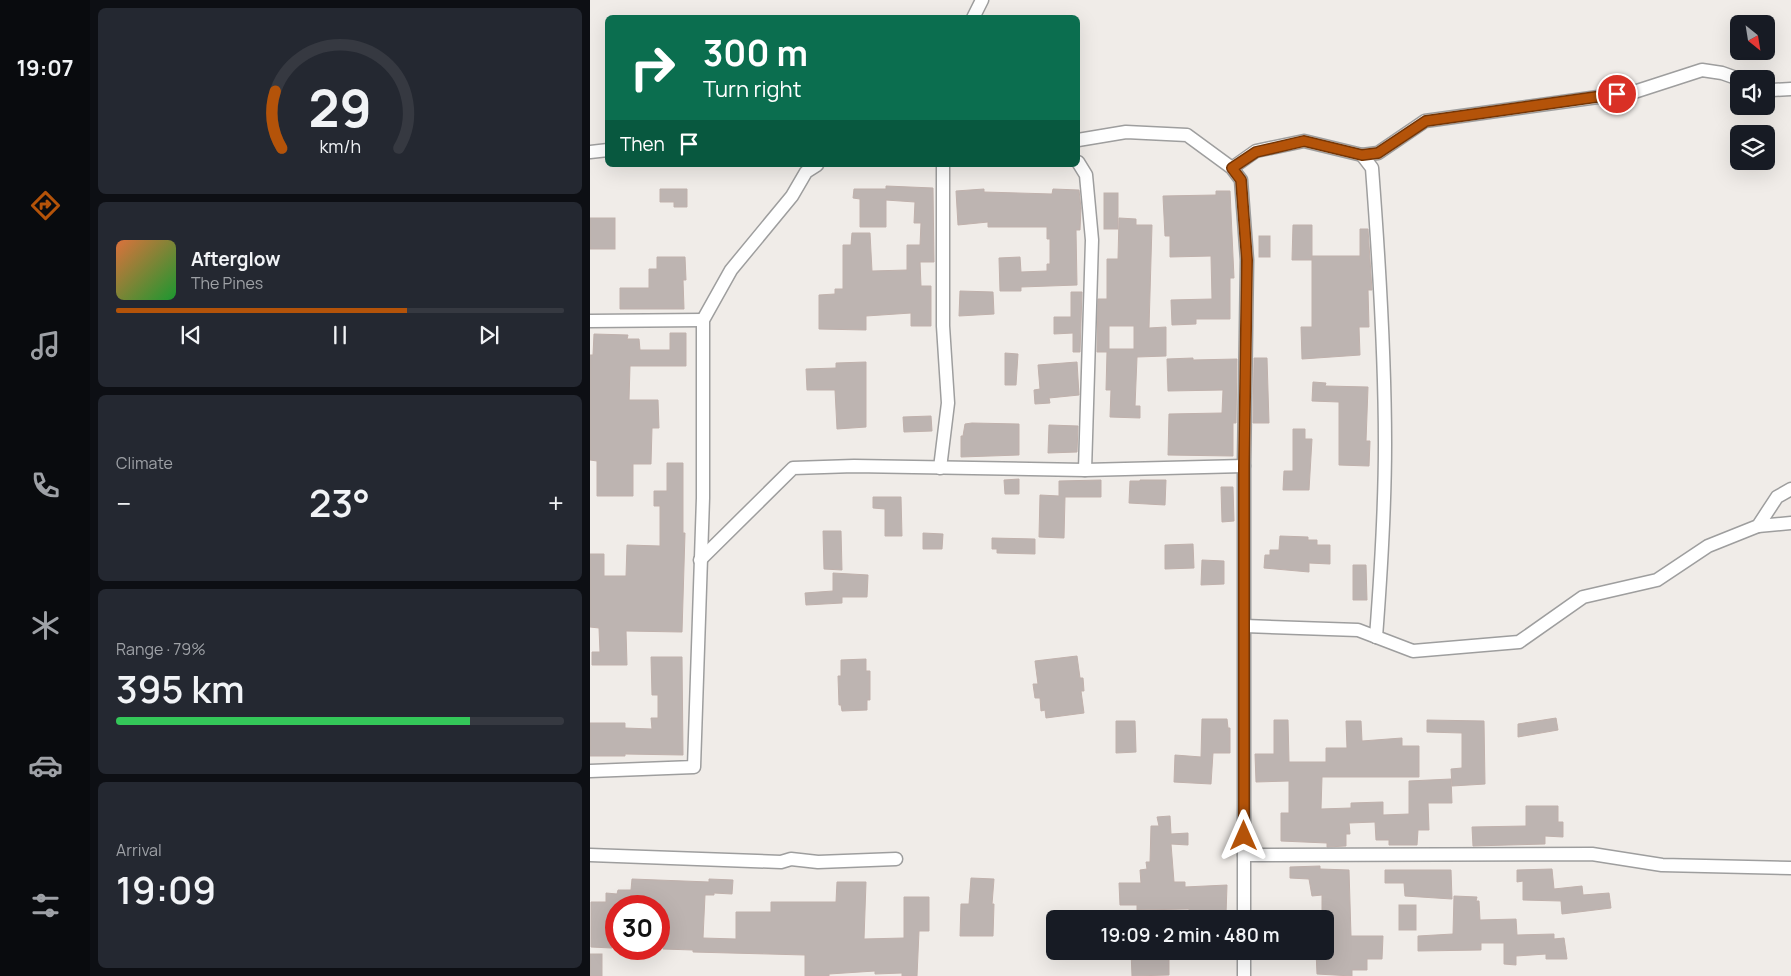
<!DOCTYPE html>
<meta charset="utf-8">
<style>
body{margin:0;font-family:Manrope,sans-serif;background:#242831;color:#f1f3f6;height:100vh;display:flex;flex-direction:column;font-size:19px;white-space:nowrap}
*{box-sizing:border-box;margin:0}
p{font-size:16px;color:#9ea1a6}
.icon{flex:none;width:28px;height:28px;fill:none;stroke:currentColor;stroke-width:2;stroke-linecap:round;stroke-linejoin:round}
.map{position:relative;flex:1;overflow:hidden}
.sheet{display:flex;flex-direction:column;gap:8px;padding:8px;background:#0d0f14;width:500px}
.sheet>*{flex:none}
.guide{position:absolute;left:15px;top:15px;width:475px;height:152px;border-radius:8px;box-shadow:0 5px 20px #0002;background:#0b6e4f;color:#fff;overflow:hidden}
.needle{width:32px;rotate:150deg}
.fabs{position:absolute;left:1140px;top:15px;display:grid;gap:10px}
.fabs a{display:grid;place-items:center;width:45px;height:45px;border-radius:8px;background:#171b24;box-shadow:0 5px 20px #0002;font-size:25px}
.speed{position:absolute;left:15px;top:895px;display:flex;gap:10px;font-size:25px;font-weight:700;text-align:center}
.speed>*{display:grid;place-content:center;width:65px;height:65px;border-radius:50%;background:#171b24;box-shadow:0 5px 20px #0002;line-height:1}
.speed .limit{border:8px solid #d22;background:#fff;color:#111}
.pin{position:absolute;display:grid;place-items:center;width:42px;height:42px;color:#fff;margin:-21px;border:2px solid #fff;border-radius:50%;box-shadow:0 1px 5px #0007}
.me{position:absolute;width:55px;margin:-28px;rotate:0deg;stroke-linejoin:round;filter:drop-shadow(0 0 4px #0008)}
.turn{display:flex;align-items:center;gap:18px;height:105px;padding:0 15px;font-size:22px}
.turn .icon{width:65px;height:65px;stroke-width:2.5}
.turn b{display:block;font-size:35px;line-height:42px}
.then{display:flex;align-items:center;height:48px;padding:0 15px;background:#0003;gap:10px;font-size:19px}
.big{font-size:38px;font-weight:600;line-height:1.1}
.sheet .card{flex:1;display:flex;flex-direction:column;justify-content:center;gap:8px;min-width:0;padding:0 18px;border-radius:8px;background:#242831}
.sheet .dial{align-items:center;gap:0}
.dial svg{height:130px;overflow:visible;fill:none;stroke:#363941;stroke-width:7;stroke-linecap:round;text-anchor:middle}
.dial text{fill:#f1f3f6;stroke:none}
.song{display:flex;align-items:center;gap:15px}
.cover{width:60px;height:60px;border-radius:8px;background:linear-gradient(135deg,hsl(20 70% 55%),hsl(130 70% 35%))}
.played{height:5px;border-radius:2px;background:linear-gradient(90deg,#b45309 65%,#363941 65%)}
.keys{display:flex;justify-content:space-around;direction:ltr}
.heat{display:flex;justify-content:space-between;align-items:center;font-size:28px;direction:ltr}
.charge{height:8px;border-radius:4px;background:linear-gradient(90deg,#34c759 79%,#363941 0)}
.trip{position:absolute;left:456px;top:910px;width:288px;height:50px;border-radius:8px;background:#171b24;box-shadow:0 5px 20px #0002;font-weight:600;line-height:50px;text-align:center}
main{display:flex;flex:1;min-height:0}
.dock{display:flex;flex-direction:column;width:90px;justify-content:space-around;align-items:center;background:#090b0e;color:#9ea1a6}
.dock .icon{width:35px;height:35px}
.dock .on{color:#b45309}
.dock b{font-size:22px;color:#f1f3f6}
.map>svg:first-child{display:block}
</style>
<main>
<nav class="dock">
<b>19:07</b>
<svg class="icon on" aria-label="directions" viewBox="0 0 24 24"><path d="M12 3l9 9-9 9-9-9zM9 14v-3h6M13 9l2 2-2 2"/></svg>
<svg class="icon" aria-label="music" viewBox="0 0 24 24"><path d="M9 18V5l10-2v13"/><circle cx="6" cy="18" r="3"/><circle cx="16" cy="16" r="3"/></svg>
<svg class="icon" aria-label="phone" viewBox="0 0 24 24"><path d="M5 4h4l2 5-3 2q2 4 5 5l2-3 5 2v4C11 20 4 13 5 4z"/></svg>
<svg class="icon" aria-label="climate" viewBox="0 0 24 24"><path d="M12 3v18M4 7l16 10M4 17L20 7"/></svg>
<svg class="icon" aria-label="car" viewBox="0 0 24 24"><path d="M5 17H2v-5l4-1 3-4h7l3 4 3 1v5h-3M9 17h6M6 11h13"/><circle cx="7" cy="17" r="2"/><circle cx="17" cy="17" r="2"/></svg>
<svg class="icon" aria-label="filters" viewBox="0 0 24 24"><path d="M4 7h16M4 17h16"/><circle cx="9" cy="7" r="2"/><circle cx="15" cy="17" r="2"/></svg>
</nav>
<section class="sheet">
<div class="card dial"><svg viewBox="0 0 100 80">
<path d="M14 69A42 42 0 1 1 86 69"/>
<path d="M14 69A42 42 0 0 1 10 34" stroke="#b45309"/>
<text x="50" y="56" font-size="32" font-weight="700">29</text>
<text x="50" y="72" font-size="11">km/h</text>
</svg></div>
<div class="card">
<div class="song"><i class="cover"></i><div><b>Afterglow</b><p>The Pines</p></div></div>
<div class="played"></div>
<div class="keys"><svg class="icon" aria-label="previous" viewBox="0 0 24 24"><path d="M18 5L8 12l10 7zM5 5v14"/></svg><svg class="icon" aria-label="pause" viewBox="0 0 24 24"><path d="M8 5v14M16 5v14"/></svg><svg class="icon" aria-label="next" viewBox="0 0 24 24"><path d="M6 5l10 7-10 7zM19 5v14"/></svg></div>
</div>
<div class="card"><p>Climate</p>
<div class="heat"><a>−</a><b class="big">23°</b><a>+</a></div>
</div>
<div class="card"><p>Range · 79%</p><b class="big">395 km</b><div class="charge"></div></div>
<div class="card"><p>Arrival</p><b class="big">19:09</b></div>
</section>
<div class="map">
<svg width="1201" height="976" viewBox="0 0 1201 976">
<rect width="100%" height="100%" fill="#f0ece8"/>
<g fill="#bdb4b1" stroke="#c0b1ac" fill-rule="evenodd">
<path d="M296,186L343,188L344,262H330L331,286H341V326H321V313L276,316V330L229,329V295L245,294V289H253V245H261L262,233H280L282,271L317,270V245H330L331,223H324L325,202L296,200V227H270V199L263,198L264,189H296Z"/>
<path d="M70,189H97V207H84V202H70Z"/>
<path d="M394,189V192L462,194L463,189L489,190L491,208L490,230H486L487,285L431,287V291H410L409,258L430,257L431,272L457,271V264H460V239H457V227H398V222L368,225L366,191Z"/>
<path d="M626,191H640L644,278H640V319H606V324L582,325L581,300L622,299L621,256L580,257V236H575L573,196L626,195Z"/>
<rect x="514" y="193" width="14" height="36"/>
<rect x="0" y="218" width="25" height="31"/>
<path d="M529,218L546,219V225H562L559,328L576,327V356L547,357L545,406H550V418L520,417L521,390H516L517,352H507L508,299H517V259H528ZM519,326H544V349H519Z"/>
<path d="M703,225H722V260H702Z"/>
<path d="M770,229H778L782,290H778L779,327H769L770,355L712,359L711,327H722V256H770Z"/>
<rect x="669" y="236" width="11" height="21"/>
<path d="M67,257H95L96,280H93L94,309H30V288H59V269H67Z"/>
<path d="M370,291L403,292L404,314L369,316Z"/>
<path d="M481,292H492L490,352H483V333L464,334V317H481Z"/>
<path d="M80,333H96V366H40L39,400H68L69,428H62L61,464H43V496H7V461L0,460V355H3L4,334L38,335L37,339H49L50,350H80Z"/>
<path d="M415,353L428,354L426,385H415Z"/>
<path d="M603,358V360L647,359L646,423H643V456L578,455L579,414L632,413L633,390L578,391L577,359Z"/>
<path d="M664,358H677L679,423H663Z"/>
<path d="M276,362V427L247,429L245,390H217L216,369L246,368V363Z"/>
<path d="M487,362L489,395L459,398L460,403L445,404L444,390L450,389L448,365Z"/>
<path d="M723,382L736,383L735,386L778,387L776,441H780L779,466L749,465V402L722,401Z"/>
<path d="M341,416L342,431L314,432L313,417Z"/>
<path d="M382,423L429,424V455L371,457V436H373L375,424Z"/>
<path d="M459,425L488,426L487,452L458,453Z"/>
<path d="M703,429H715V439H722L719,490H693L694,471H703Z"/>
<path d="M77,463H93V533H95L92,632L36,631L37,665H2V652H10L9,628L0,627V554H14V576H36L37,545L70,546V506H64V491H77Z"/>
<path d="M429,479V494H415L414,480Z"/>
<path d="M511,480V497H475L474,538L449,537L450,495L469,496V481Z"/>
<path d="M550,480H576L575,505L539,503L540,481H550Z"/>
<path d="M631,487H643L644,521L632,522Z"/>
<path d="M283,497H311L312,536H295V509L283,508Z"/>
<path d="M233,531H251L252,570L234,569Z"/>
<path d="M333,533L353,534L352,549H333Z"/>
<path d="M690,536L718,537V540H727V545H740V564L719,563V572L674,568L675,555H680V550H689Z"/>
<path d="M402,538L445,539V554L407,553V549H402Z"/>
<path d="M603,544L604,568L575,569V545Z"/>
<path d="M612,560L634,561V584L611,585Z"/>
<path d="M763,565H776L777,600H763Z"/>
<path d="M243,573L278,575L277,597H252V603L216,605L215,593L243,591Z"/>
<path d="M487,656L490,678H493L494,691H491L494,713L456,718L455,710L451,711L450,698H445L443,684H448L445,661Z"/>
<path d="M61,657H92L93,755L35,754V756H0V723H35V728L62,729L61,718H68V695H62Z"/>
<path d="M276,659V671H280V700H277V710L252,711L251,705H249L248,676H251V660Z"/>
<path d="M966,718L968,730L928,737V724Z"/>
<path d="M612,719H637L638,728H640V753H623L621,784L584,782L585,755L611,757Z"/>
<path d="M684,720H698L699,762H736V748H757L756,721H771L772,741L812,738V746H829V777H732L731,809L761,808V803L793,802V815L819,814V781L861,779L862,803H838L839,830H828L827,845H799V840H786L785,822L759,823L760,834H756V846L737,847V843L691,841V813H699V781L666,782L665,754H684Z"/>
<path d="M837,720L894,721L895,784L862,786L861,769L872,768V733L837,732Z"/>
<path d="M526,721H545L546,752L526,753Z"/>
<path d="M936,806H968V822H973V837L955,836V844L883,846L882,827L936,826Z"/>
<path d="M580,816L581,834L598,833V845L581,844L584,882H595V887L637,885L636,914H613V919H599V909L547,910V905H530L529,883H551L550,870L557,869L556,862H560L561,826H569L567,817Z"/>
<path d="M730,866V869L759,870L761,936H793L792,959H777V970H762V976L727,974L726,951H735V919H732V895L722,896L719,879L700,878V867Z"/>
<path d="M962,869L964,889L992,886L993,895L1019,893L1021,908L972,914L971,901L933,900V881L927,882V870Z"/>
<path d="M795,870H861L862,899L815,896L814,883H795Z"/>
<path d="M381,878L404,879L402,904H404L403,936H370L371,904H379Z"/>
<path d="M42,879L119,882V879L143,880L142,894L124,893V895H115L113,938L146,939V912H181V902H246L247,882H276L274,939L314,938V897H339V931H329L327,976H312V973L285,974V971L239,974V976H215V955L103,952V950L73,949V942H69V906H26V942H23L22,948L1,947V902H16V893L27,894L28,890H41Z"/>
<path d="M864,896L887,897L886,901H889L890,920L926,919L927,935L964,934V939L974,938L977,959H956V954L926,956V965L914,964V943H891V950L828,951V936L863,934Z"/>
<rect x="809" y="905" width="17" height="25"/>
<path d="M541,951H579V975L542,976Z"/>
<rect x="0" y="954" width="12" height="22"/>
</g>
<g fill="none" stroke-linecap="round" stroke-linejoin="round">
<defs>
<g id="minor">
<path d="M383,18L392,0"/>
<path d="M1176,88L1182,90L1201,89"/>
<path d="M488,140L536,132L597,135L642,168L651,180L657,260L654,466V919"/>
<path d="M0,152L18,150"/>
<path d="M772,155L782,168C789,260 795,352 795,444C795,508 791,572 786,637"/>
<path d="M488,162L496,175L502,240L495,470"/>
<path d="M642,168L666,151L714,141L772,155L788,153L835,121L1044,92L1112,70L1132,73L1149,79"/>
<path d="M0,321L113,320"/>
<path d="M350,468L358,403L353,326V165"/>
<path d="M1168,526L1201,523"/>
<path d="M110,560L203,468L264,466L495,470L654,466"/>
<path d="M655,626L768,630L823,651L929,642L993,597L1067,580L1118,546L1168,526L1187,497L1201,489"/>
<path d="M0,771L104,767L113,498V320L141,270L202,196L216,172L227,165"/>
<path d="M0,855L191,862L201,859L228,862L306,859"/>
<path d="M654,855L1002,854L1072,865L1201,868"/>
<path d="M654,951V976"/>
</g>
</defs>
<use href="#minor" stroke="#9e9e9e" stroke-width="15"/>
<use href="#minor" stroke="#fff" stroke-width="12"/>
</g>
<g fill="none" stroke-linecap="round" stroke-linejoin="round">
<defs>
<path id="route" d="M654,836V466L657,260L651,180L642,168L666,152L714,141L772,155L788,153L836,121L1027,94"/>
</defs>
<use href="#route" stroke="#753606" stroke-width="12"/>
<use href="#route" stroke="#b45309" stroke-width="9"/>
</g>
</svg>
<div class="fabs">
<a><svg class="needle" viewBox="-14 -14 28 28"><path d="M0-13l5 13h-10z" fill="#e53935"/><path d="M0 13l5-13h-10z" fill="#9ea1a6"/></svg></a>
<a><svg class="icon" aria-label="sound" viewBox="0 0 24 24"><path d="M4 9h4l5-4v14l-5-4H4zM17 9q2 3 0 6"/></svg></a>
<a><svg class="icon" aria-label="layers" viewBox="0 0 24 24"><path d="M12 4l9 5-9 5-9-5zM3 14l9 5 9-5"/></svg></a>
</div>
<div class="speed"><div class="limit">30</div></div>
<div class="pin" style="left:1027px;top:94px;background:#d93025"><svg class="icon" aria-label="arrive" viewBox="0 0 24 24"><path d="M6 21V4h12l-3 4 3 4H6"/></svg></div>
<svg class="me" style="left:654px;top:836px" viewBox="-20 -20 40 40"><path d="M0-17L14 15 0 8-14 15z" fill="#b45309" stroke="#fff" stroke-width="4"/></svg>
<div class="trip">19:09 · 2 min · 480 m</div>
<div class="guide">
<div class="turn"><svg class="icon" aria-label="right" viewBox="0 0 24 24"><path d="M7 20v-9h11M14 6l5 5-5 5"/></svg><div><b>300 m</b>Turn right</div></div>
<div class="then">Then<svg class="icon" aria-label="arrive" viewBox="0 0 24 24"><path d="M6 21V4h12l-3 4 3 4H6"/></svg></div>
</div>
</div>
</main>
